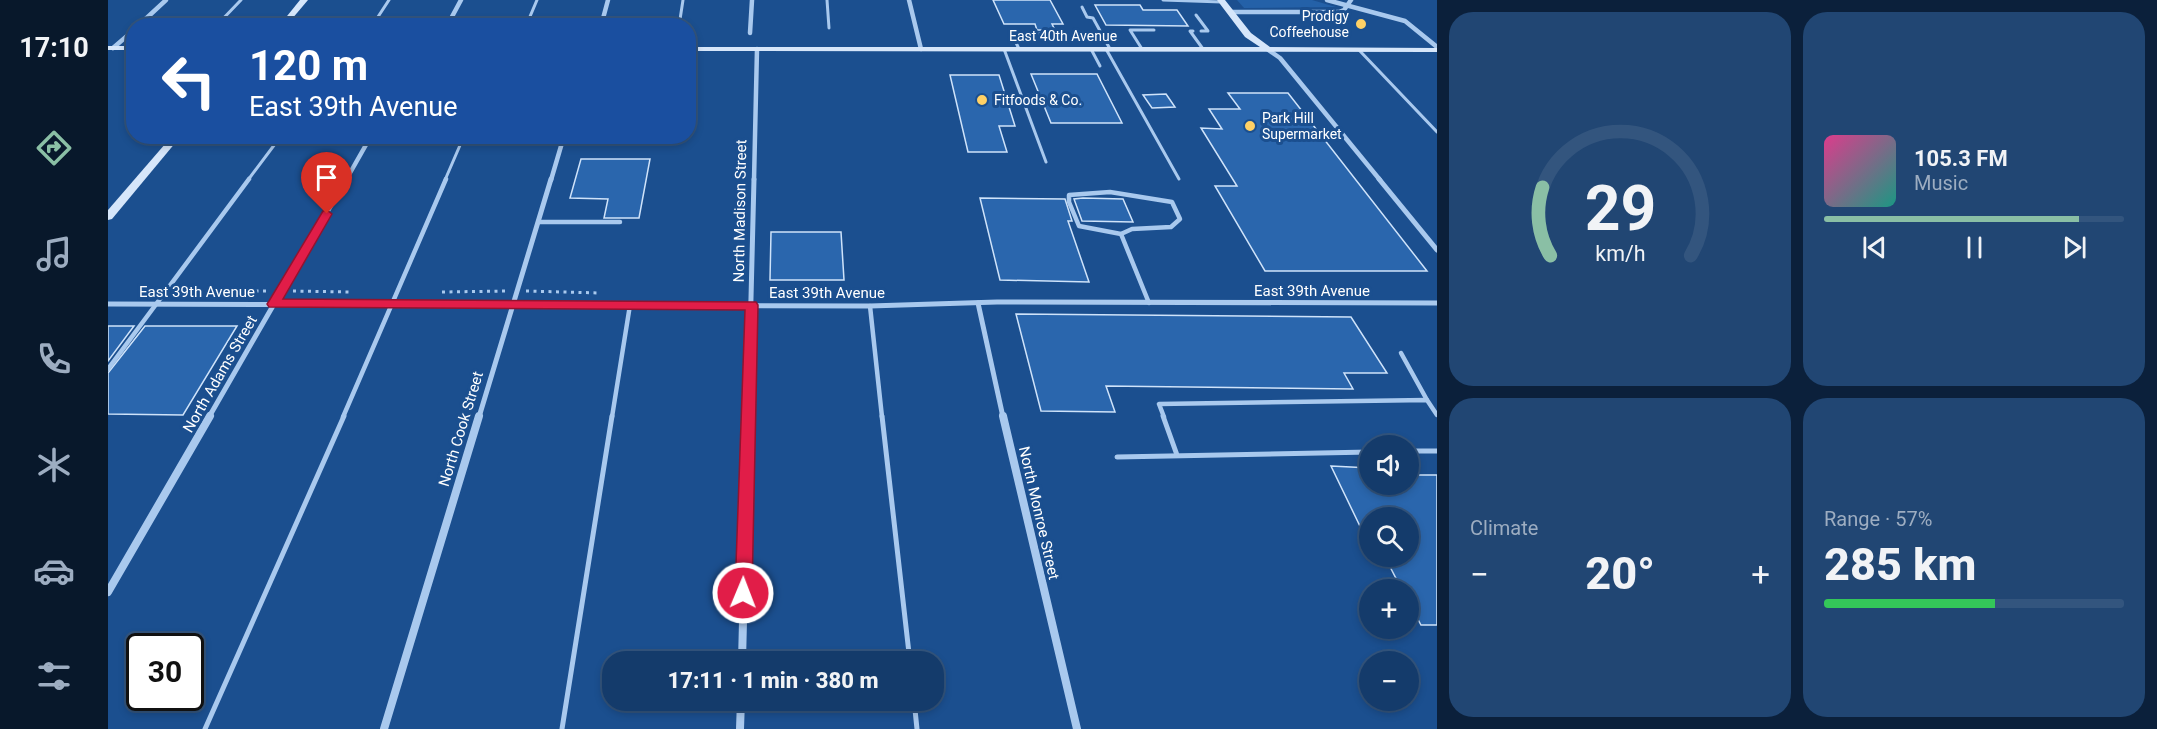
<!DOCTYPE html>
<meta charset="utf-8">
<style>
body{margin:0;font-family:Roboto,sans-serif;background:#214673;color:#f1f3f6;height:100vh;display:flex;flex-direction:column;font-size:22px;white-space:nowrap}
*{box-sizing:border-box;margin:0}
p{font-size:20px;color:#9dadc1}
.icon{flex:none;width:33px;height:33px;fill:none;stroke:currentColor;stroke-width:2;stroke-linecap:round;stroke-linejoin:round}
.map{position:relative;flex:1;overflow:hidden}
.panel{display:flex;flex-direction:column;gap:12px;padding:12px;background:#0b203b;width:720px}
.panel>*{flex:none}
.guide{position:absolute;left:18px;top:18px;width:570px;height:126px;border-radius:24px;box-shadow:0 3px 9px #0003,0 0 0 2px #33557e;background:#1a4fa0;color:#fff;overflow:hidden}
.tools{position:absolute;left:1251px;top:435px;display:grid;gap:12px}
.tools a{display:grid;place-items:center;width:60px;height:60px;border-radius:50%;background:#143b6b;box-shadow:0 3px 9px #0003,0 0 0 2px #33557e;font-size:30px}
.speed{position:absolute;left:18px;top:633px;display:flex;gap:12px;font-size:30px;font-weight:700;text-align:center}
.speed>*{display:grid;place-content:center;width:78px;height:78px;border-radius:50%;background:#143b6b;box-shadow:0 3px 9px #0003,0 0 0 2px #33557e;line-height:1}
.speed .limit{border:3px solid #111;border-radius:9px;background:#fff;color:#111}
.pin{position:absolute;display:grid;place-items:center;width:51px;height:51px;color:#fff;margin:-62px -26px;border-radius:50% 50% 50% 0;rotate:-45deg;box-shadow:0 0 6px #0007}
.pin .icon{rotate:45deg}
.me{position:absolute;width:66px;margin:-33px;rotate:1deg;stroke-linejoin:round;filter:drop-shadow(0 0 4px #0008)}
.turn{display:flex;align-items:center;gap:21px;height:126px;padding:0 24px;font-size:27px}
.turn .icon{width:78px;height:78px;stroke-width:2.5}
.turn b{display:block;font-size:42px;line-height:51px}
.big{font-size:45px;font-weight:800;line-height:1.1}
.panel .widget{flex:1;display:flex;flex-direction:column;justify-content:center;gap:9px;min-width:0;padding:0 21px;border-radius:24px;background:#214673}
.panel .dial{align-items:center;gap:0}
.dial svg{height:156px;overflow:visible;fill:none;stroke:#33557e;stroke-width:7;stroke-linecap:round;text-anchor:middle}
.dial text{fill:#f1f3f6;stroke:none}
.song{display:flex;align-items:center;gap:18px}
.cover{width:72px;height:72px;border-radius:9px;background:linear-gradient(135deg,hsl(330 70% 55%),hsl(170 70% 35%))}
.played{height:6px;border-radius:3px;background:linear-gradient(90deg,#8abfa5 85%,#33557e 85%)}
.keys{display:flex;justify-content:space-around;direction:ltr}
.heat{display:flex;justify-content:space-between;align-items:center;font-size:33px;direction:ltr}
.charge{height:9px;border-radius:4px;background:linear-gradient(90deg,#34c759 57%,#33557e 0)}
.panel .tiles{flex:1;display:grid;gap:12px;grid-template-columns:repeat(2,1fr)}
.trip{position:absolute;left:494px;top:651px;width:342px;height:60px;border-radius:24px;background:#143b6b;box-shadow:0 3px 9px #0003,0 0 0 2px #33557e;font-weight:800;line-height:60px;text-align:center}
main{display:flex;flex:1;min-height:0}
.menu{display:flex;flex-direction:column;width:108px;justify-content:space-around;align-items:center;background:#08182b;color:#9dadc1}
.menu .icon{width:42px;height:42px}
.menu .selected{color:#8abfa5}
.menu b{font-size:27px;color:#f1f3f6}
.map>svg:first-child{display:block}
</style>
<main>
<nav class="menu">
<b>17:10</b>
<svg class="icon selected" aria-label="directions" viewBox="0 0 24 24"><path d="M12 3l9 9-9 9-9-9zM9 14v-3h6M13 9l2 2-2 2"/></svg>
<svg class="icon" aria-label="music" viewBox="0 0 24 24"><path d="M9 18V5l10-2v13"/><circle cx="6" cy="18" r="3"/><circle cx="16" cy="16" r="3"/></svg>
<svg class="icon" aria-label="phone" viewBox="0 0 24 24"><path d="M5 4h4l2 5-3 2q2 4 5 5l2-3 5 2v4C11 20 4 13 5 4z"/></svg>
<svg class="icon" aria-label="climate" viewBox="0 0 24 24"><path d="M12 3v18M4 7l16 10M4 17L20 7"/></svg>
<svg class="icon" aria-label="car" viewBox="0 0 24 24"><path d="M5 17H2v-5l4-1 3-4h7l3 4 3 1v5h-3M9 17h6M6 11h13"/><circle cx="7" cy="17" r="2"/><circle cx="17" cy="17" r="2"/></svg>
<svg class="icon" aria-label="filters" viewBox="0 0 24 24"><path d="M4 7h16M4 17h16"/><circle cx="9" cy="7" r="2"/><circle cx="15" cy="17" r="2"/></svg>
</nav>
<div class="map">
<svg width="1329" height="729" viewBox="0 0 1329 729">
<rect width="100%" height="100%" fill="#1b4f8f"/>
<path fill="#2461a8" d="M1129,0H1204L1228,7L1136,8Z"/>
<g fill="#2a66ad" stroke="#cfe3fa" stroke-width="1.5">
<path d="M885,0H942L955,24H944L947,30H929L927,24H896Z"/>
<path d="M987,5H1032L1035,10H1069L1080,26L998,25Z"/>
<path d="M923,74H989L1014,123H943Z"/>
<path d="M842,75H891L907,126H891L899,152H860Z"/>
<path d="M1120,93H1180L1319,271H1157L1107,186H1129L1093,128L1114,129L1101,109H1132Z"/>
<path d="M1058,94L1067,107L1044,108L1035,95Z"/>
<path d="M473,159H542L531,218H496L500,199L462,198Z"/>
<path d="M872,198L957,199L964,221H960L981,282L892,280Z"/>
<path d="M975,198L1015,199L1025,222L974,221L966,199Z"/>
<path d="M663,232H733L736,280H662Z"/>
<path d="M908,314L1243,317L1279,373H1236L1245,389L998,386L1007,412L933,411Z"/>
<path d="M0,326H26L0,361Z"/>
<path d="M37,326H129L75,415L0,414V373Z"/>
<path d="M1223,466L1262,468V484H1300V475H1329V625H1313L1300,601V590H1294L1277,557H1300V518H1262V547Z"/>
</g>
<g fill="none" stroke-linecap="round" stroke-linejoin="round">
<g stroke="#a9c9ee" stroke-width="3" stroke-dasharray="3 4.5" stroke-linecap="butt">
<path d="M125,291H160"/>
<path d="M185,291L244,292"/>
<path d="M418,291L493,293"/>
<path d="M334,292L400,291"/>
</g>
<g stroke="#a9c9ee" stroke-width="3">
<path d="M719,0L721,28"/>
<path d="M1055,0L1114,2"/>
<path d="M974,7L979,17L985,18L1002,49"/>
<path d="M1088,15L1100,31H1093"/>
<path d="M108,26L133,0"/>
<path d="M264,26L281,0"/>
<path d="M418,26L429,0"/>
<path d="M571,26L575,0"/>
<path d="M1085,31H1082L1095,49"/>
<path d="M896,49L938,162"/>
<path d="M911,49L904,34H955"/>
<path d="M983,49L992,66"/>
<path d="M998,49L1071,179"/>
<path d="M1034,49L1022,30H1046"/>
<path d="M1251,50L1329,132"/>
<path d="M140,180L173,136"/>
<path d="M337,180L356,136"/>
</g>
<g stroke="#a9c9ee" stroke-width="4.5">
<path d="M1002,192L1064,202L1072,219L1063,227L1024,229L1013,234L971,226L961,202V195Z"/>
<path d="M431,222H512"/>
<path d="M1013,234L1041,303"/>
<path d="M762,306L774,417"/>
<path d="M1293,353L1319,400"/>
<path d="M0,369L141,179"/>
<path d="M235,417L338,179"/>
<path d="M504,417L522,305"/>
<path d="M1056,417L1051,404L1319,400L1329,415"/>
</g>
<g stroke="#a9c9ee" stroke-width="5">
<path d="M774,416L802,662"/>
<path d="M1055,416L1069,455"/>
<path d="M1300,451H1329"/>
<path d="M1009,457L1262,452"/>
<path d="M806,700L809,729"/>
<path d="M97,729L236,416"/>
<path d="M454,729L504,416"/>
</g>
<g stroke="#a9c9ee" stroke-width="4.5">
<path d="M801,0L813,49"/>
<path d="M1219,0L1297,21L1329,47"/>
<path d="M1122,12H1231L1236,10L1243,0"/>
<path d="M30,26L58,0"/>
<path d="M339,26L353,0"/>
<path d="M493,26L500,0"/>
<path d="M642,33L644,0"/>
<path d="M5,48L26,30"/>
<path d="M1159,49L1172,58L1272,180"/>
<path d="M238,180L263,136"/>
<path d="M443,180L456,136"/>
<path d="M646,180L649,49"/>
</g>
<g stroke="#a9c9ee" stroke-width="5">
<path d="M1271,179L1329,250"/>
<path d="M870,303L895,417"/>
<path d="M0,304L762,306L889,302L1329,303"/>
<path d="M101,417L238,179"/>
<path d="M371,417L443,179"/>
<path d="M640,417L646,179"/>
</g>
<g stroke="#a9c9ee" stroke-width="8">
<path d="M895,416L969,729"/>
<path d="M0,592L102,416"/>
<path d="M634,662L640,416"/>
<path d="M276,729L371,416"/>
<path d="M632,729L633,700"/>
</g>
<g fill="#d6e6fa" fill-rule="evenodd">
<path d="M192,0H200L178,26H171Z"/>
<path d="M1109,0H1117L1143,33L1162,47L1329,48V52L580,51V47H1152L1137,37Z"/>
<rect x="0" y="46" width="26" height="4"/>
<path d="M64,136H73L4,219L0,220V210Z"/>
</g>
</g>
<path fill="#e11d48" stroke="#92132f" stroke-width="1.5" d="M219,210L224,214L175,299L648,302L650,305L644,593L641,599L635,601L629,599L627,593L637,310L161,307L159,304L161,301L215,211Z"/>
<g fill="#ffd166" stroke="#1b4f8f" stroke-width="2">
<circle cx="1253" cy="24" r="6"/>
<circle cx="874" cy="100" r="6"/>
<circle cx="1142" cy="126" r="6"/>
</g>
<g text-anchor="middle" stroke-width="6" stroke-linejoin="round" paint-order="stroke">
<g font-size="14" fill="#fff" stroke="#1b4f8f" text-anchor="start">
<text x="1241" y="21" text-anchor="end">Prodigy<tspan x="1241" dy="16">Coffeehouse</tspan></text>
<text x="886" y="105">Fitfoods &amp; Co.</text>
<text x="1154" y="123">Park Hill<tspan x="1154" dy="16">Supermarket</tspan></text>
</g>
<g font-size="14" fill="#fff" stroke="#1b4f8f">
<text x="955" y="41">East 40th Avenue</text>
</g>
<g font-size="15" fill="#fff" stroke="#1b4f8f">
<text transform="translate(632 211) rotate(-89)" y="5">North Madison Street</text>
<text x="1204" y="296">East 39th Avenue</text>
<text x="89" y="297">East 39th Avenue</text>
<text x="719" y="298">East 39th Avenue</text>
<text transform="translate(112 374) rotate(-60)" y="5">North Adams Street</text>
<text transform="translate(353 429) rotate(-73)" y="5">North Cook Street</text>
<text transform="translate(931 513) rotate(77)" y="5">North Monroe Street</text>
</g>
</g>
</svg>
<div class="tools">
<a><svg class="icon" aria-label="sound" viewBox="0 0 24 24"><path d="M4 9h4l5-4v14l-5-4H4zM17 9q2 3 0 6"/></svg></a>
<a><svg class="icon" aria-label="search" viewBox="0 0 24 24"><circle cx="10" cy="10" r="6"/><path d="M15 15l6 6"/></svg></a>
<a>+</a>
<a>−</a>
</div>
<div class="speed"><div class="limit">30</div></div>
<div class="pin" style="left:219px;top:214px;background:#d93025"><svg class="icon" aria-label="arrive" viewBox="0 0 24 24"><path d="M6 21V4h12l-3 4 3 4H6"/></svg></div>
<svg class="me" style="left:635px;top:593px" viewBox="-20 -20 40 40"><circle r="17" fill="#e11d48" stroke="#fff" stroke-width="3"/><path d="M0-11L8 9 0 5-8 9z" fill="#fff"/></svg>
<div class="trip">17:11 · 1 min · 380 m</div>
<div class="guide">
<div class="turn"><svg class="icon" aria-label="left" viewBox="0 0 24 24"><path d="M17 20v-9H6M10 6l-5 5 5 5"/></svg><div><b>120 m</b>East 39th Avenue</div></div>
</div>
</div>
<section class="panel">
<div class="tiles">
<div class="widget dial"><svg viewBox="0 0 100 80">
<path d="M14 69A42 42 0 1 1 86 69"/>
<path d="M14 69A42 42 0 0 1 10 34" stroke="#8abfa5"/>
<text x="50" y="56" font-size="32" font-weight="700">29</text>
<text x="50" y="72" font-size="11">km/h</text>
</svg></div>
<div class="widget">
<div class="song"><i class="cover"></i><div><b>105.3 FM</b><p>Music</p></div></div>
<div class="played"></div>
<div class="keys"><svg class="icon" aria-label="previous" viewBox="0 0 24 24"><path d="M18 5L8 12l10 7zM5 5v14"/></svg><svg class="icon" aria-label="pause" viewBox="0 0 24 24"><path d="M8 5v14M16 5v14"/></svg><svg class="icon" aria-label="next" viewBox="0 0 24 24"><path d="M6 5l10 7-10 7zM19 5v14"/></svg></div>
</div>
<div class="widget"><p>Climate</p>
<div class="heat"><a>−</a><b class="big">20°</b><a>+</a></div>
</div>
<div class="widget"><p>Range · 57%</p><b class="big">285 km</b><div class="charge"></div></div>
</div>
</section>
</main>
